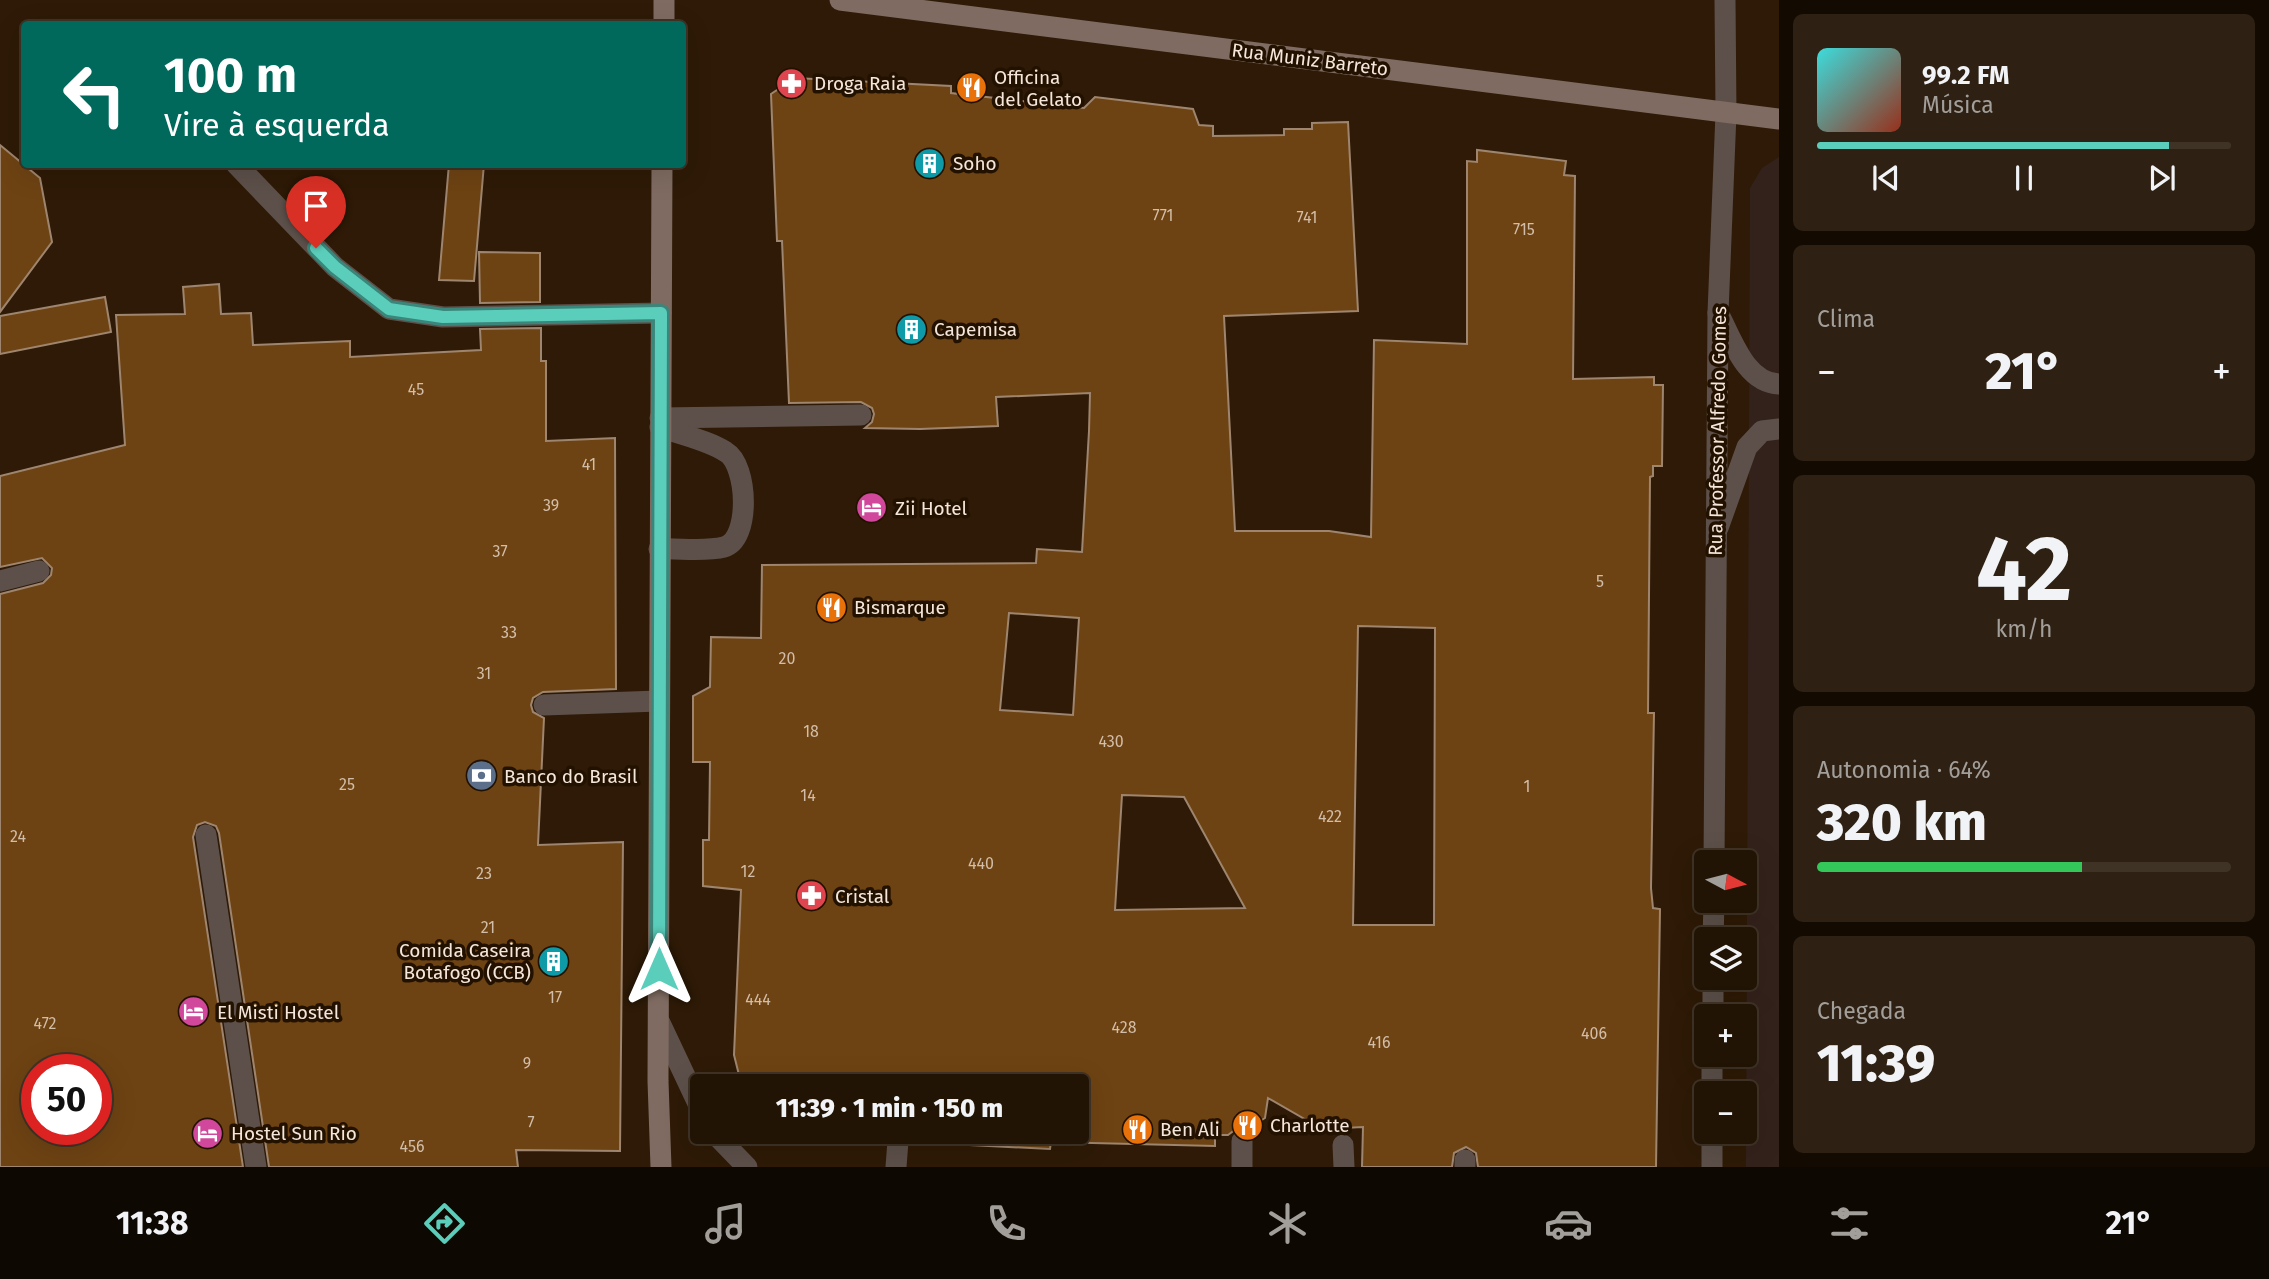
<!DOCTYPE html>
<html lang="pt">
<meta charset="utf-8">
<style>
body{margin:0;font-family:"Fira Sans",sans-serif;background:#2e2113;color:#f1f3f6;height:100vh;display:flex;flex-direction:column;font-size:26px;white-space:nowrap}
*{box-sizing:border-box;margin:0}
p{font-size:23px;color:#a29e9a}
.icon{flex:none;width:38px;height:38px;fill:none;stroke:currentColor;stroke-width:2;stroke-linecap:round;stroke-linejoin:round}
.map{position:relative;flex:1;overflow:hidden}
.sheet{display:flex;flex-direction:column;gap:14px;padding:14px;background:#130b02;width:490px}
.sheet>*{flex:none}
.guide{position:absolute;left:21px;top:21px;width:665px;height:147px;border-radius:7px;box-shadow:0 7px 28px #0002,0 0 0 2px #3f3326;background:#00695c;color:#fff;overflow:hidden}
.needle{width:46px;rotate:97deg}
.buttons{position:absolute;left:1694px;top:850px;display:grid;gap:14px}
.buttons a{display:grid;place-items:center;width:63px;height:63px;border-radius:7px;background:#221404;box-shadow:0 7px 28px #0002,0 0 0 2px #3f3326;font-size:35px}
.speed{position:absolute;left:21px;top:1054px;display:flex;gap:14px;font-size:35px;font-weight:700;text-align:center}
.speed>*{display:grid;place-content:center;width:91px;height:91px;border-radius:50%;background:#221404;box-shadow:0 7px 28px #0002,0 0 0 2px #3f3326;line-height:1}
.speed .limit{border:10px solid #d22;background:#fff;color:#111}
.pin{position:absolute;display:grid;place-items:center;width:60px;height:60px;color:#fff;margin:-72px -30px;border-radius:50% 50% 50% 0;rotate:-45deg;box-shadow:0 0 7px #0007}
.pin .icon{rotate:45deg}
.me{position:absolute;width:77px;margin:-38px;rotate:0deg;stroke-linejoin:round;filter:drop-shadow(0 0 5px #0008)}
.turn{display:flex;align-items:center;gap:24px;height:147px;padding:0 28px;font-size:32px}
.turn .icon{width:91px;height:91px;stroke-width:2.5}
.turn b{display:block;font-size:49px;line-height:60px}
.big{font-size:52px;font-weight:800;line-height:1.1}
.sheet .tile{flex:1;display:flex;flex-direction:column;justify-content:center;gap:10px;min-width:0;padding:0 24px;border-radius:10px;background:#2e2113}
.sheet .dial{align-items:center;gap:0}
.dial b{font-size:91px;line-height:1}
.song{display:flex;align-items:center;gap:21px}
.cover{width:84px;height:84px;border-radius:10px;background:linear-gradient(135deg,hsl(180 70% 55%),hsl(10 70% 35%))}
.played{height:7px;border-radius:4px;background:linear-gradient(90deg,#5bcebb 85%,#3f3326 85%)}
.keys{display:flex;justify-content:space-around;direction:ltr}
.heat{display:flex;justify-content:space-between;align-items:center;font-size:38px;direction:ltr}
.charge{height:10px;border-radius:5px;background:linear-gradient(90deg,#34c759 64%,#3f3326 0)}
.trip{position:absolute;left:690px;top:1074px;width:399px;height:70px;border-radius:7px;background:#221404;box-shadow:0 7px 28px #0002,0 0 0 2px #3f3326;font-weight:800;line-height:70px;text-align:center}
.menu{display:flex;height:112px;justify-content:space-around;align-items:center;background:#0e0802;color:#a29e9a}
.menu .icon{width:49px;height:49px}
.menu .on{color:#5bcebb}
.menu b{font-size:32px;color:#f1f3f6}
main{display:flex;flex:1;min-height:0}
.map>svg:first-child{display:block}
</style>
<main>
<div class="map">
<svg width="1779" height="1167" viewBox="0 0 1779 1167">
<rect width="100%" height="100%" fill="#2e1a06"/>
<path fill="#33221b" d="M1779,157V1167H1746L1750,188L1762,168Z"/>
<g fill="#6e4313" stroke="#9e856f" stroke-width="2" fill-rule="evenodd">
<path d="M795,78L951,86V93L1084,108L1095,97L1193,109L1199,125L1213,126V136L1284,135V129H1312V123L1348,122L1358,311L1224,316L1235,531H1329L1371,537L1374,340L1467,344V161L1477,162V150L1566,161L1564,175L1575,176L1573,379L1654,377V385H1663L1662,466H1653V476L1650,477L1648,713H1654L1651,888L1653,908L1660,909L1656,1167H1478L1476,1153L1466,1147L1454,1153L1452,1167H1362L1363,1127L1322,1129L1268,1098L1265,1118L1249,1128L1236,1129L1228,1135H1215V1146L1051,1142L1050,1149L911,1142L907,1132H1076V1087H742L734,1055L741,890L703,886V840H709L710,762H693V696L710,687L711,637L761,638L762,565L1036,563L1037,549L1082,552L1089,431L1090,393L996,397L998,426L920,429L865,428L872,422L874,414L872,408L861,402L789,403L782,241H777L771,94ZM1009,613L1079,618L1073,715L1000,710ZM1358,626L1435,628L1434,925H1353ZM1122,795L1184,797L1245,908L1115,910Z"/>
<path d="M0,145L40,178L52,242L0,312Z"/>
<path d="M449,164H484L474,281L439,280Z"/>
<path d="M479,252L540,253V302L480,303Z"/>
<path d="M219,284L221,314L251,313L253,345L350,341V357L481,350L480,329L541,328V361H546V441L615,438L616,689L543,692L533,698L531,705L533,712L544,718L538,845L623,842L620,1151L516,1150L518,1167H269L219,833L216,826L205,822L197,825L193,837L243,1167H0V594L43,583L51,575L52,568L42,558L0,567V476L125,445L116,315L185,314L183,287ZM37,1069H96V1129H37Z"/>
<path d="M105,297L111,332L0,354V316Z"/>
</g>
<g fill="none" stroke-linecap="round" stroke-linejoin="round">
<g stroke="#5d504a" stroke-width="21">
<path d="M236,164L335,267L389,309L443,317L661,313"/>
<path d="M1718,313C1732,338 1745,383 1779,384"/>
<path d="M660,418L861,415"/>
<path d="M1718,528L1747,447L1762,431L1779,429"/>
<path d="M659,549C679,548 705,552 724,547C751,540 748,465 726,452C707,440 681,435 660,427"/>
<path d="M544,705L659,701"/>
<path d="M660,1023L702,1112"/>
<path d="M713,1132L747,1167"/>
<path d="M1343,1145L1344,1167"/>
<path d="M896,1167L898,1141"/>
<path d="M1242,1167V1141"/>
<path d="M1465,1167V1160"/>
</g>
<g stroke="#5d504a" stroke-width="21">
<path d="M0,581L39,571"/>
<path d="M206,835L256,1167"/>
<path d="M1714,863L1718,313L1726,113L1725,0"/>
<path d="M1713,940L1714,901"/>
<path d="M1713,1017V978"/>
<path d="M1712,1094V1055"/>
<path d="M1712,1167V1132"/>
</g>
<g stroke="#7f6b61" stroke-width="21">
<path d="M840,0L1779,119"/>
<path d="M664,24V0"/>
<path d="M661,1167L658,1081L662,164"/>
</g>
</g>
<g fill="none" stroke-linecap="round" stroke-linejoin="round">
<defs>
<path id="route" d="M316,248L335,267L389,309L443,317L661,313L659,969"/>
</defs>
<use href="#route" stroke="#3b867a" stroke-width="18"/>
<use href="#route" stroke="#5bcebb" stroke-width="12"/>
</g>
<defs>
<symbol id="pharmacy-disc" viewBox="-11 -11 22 22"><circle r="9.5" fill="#e0444e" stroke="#231100"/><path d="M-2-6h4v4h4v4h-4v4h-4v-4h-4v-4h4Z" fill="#fff"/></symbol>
<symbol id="restaurant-disc" viewBox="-11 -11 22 22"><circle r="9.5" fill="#e8710a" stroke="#231100"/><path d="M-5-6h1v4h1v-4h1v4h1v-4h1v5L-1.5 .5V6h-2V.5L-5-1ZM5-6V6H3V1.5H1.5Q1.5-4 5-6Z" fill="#fff"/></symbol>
<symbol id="building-disc" viewBox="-11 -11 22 22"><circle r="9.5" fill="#0f9aa8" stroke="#231100"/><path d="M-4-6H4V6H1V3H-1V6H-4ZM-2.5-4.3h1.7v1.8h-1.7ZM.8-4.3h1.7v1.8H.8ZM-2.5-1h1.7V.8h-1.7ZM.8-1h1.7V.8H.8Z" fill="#fff"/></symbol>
<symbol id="hotel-disc" viewBox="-11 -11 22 22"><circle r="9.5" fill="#d1479c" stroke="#231100"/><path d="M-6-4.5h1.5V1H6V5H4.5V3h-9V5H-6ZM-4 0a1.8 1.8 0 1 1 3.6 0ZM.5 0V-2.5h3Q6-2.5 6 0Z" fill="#fff"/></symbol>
<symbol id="bank-disc" viewBox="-11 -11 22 22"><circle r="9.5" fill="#5c6f8a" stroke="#231100"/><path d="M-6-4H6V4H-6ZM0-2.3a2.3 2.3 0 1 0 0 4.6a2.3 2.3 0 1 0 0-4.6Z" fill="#fff"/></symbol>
</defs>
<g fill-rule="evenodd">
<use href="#pharmacy-disc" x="774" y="66" width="35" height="35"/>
<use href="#restaurant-disc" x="954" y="70" width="35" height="35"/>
<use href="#building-disc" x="912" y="146" width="35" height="35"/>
<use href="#building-disc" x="894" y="312" width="35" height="35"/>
<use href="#hotel-disc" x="854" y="490" width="35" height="35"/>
<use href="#restaurant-disc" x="814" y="590" width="35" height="35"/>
<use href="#bank-disc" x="464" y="758" width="35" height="35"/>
<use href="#pharmacy-disc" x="794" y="878" width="35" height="35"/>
<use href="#building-disc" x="536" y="944" width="35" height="35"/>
<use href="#hotel-disc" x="176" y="994" width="35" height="35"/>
<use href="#restaurant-disc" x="1230" y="1108" width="35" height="35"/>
<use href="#restaurant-disc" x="1120" y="1112" width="35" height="35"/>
<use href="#hotel-disc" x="190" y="1116" width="35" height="35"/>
</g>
<g text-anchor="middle" stroke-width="7" stroke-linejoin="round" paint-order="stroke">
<g font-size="16" fill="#d2bda8">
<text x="1163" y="221">771</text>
<text x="1307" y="223">741</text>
<text x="1524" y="235">715</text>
<text x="416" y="395">45</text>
<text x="589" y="470">41</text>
<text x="551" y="511">39</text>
<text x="500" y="557">37</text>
<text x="1600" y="587">5</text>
<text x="509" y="638">33</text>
<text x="787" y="664">20</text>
<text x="484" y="679">31</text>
<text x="811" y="737">18</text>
<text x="1111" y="747">430</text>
<text x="347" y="790">25</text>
<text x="1527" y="792">1</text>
<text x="808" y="801">14</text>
<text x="1330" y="822">422</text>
<text x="18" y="842">24</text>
<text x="981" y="869">440</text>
<text x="748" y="877">12</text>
<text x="484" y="879">23</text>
<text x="488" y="933">21</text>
<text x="555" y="1003">17</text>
<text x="758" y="1005">444</text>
<text x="45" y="1029">472</text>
<text x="1124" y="1033">428</text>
<text x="1594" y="1039">406</text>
<text x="1379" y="1048">416</text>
<text x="527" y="1069">9</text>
<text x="531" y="1128">7</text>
<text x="412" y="1152">456</text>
</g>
<g font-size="19" fill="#f4e6da" stroke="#231100">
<text transform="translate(1310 59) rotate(7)" y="7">Rua Muniz Barreto</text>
<text transform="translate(1717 431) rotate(-89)" y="7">Rua Professor Alfredo Gomes</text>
</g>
<g font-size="19" fill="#f4e6da" stroke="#231100" text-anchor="start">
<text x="994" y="84">Officina<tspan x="994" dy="22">del Gelato</tspan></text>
<text x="814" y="90">Droga Raia</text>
<text x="953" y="170">Soho</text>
<text x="934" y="336">Capemisa</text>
<text x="895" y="515">Zii Hotel</text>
<text x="854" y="614">Bismarque</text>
<text x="504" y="783">Banco do Brasil</text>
<text x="835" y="903">Cristal</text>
<text x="531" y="957" text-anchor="end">Comida Caseira<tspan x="531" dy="22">Botafogo (CCB)</tspan></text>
<text x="217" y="1019">El Misti Hostel</text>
<text x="1270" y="1132">Charlotte</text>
<text x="1160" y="1136">Ben Ali</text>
<text x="231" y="1140">Hostel Sun Rio</text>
</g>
</g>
</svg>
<div class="buttons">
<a><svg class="needle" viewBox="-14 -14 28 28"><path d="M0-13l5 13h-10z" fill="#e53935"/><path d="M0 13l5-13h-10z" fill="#a29e9a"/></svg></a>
<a><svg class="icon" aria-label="layers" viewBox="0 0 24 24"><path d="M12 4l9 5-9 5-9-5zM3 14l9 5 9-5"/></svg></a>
<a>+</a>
<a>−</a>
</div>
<div class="speed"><div class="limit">50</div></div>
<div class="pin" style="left:316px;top:248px;background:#d93025"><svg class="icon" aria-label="arrive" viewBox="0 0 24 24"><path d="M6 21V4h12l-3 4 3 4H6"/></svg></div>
<svg class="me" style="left:659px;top:969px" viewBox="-20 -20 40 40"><path d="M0-17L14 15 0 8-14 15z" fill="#5bcebb" stroke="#fff" stroke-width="4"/></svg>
<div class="trip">11:39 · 1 min · 150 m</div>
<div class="guide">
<div class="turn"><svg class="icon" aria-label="left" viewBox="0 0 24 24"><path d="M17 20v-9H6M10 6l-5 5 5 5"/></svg><div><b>100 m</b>Vire à esquerda</div></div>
</div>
</div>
<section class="sheet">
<div class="tile">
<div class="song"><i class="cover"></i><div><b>99.2 FM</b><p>Música</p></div></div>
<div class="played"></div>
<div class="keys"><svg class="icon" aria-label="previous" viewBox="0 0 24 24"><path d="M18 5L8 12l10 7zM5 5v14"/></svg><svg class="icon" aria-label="pause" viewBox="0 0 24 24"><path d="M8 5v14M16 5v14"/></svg><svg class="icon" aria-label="next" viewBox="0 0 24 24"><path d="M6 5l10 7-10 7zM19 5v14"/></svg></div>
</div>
<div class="tile"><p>Clima</p>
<div class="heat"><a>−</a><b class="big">21°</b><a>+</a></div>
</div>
<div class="tile dial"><b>42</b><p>km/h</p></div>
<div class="tile"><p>Autonomia · 64%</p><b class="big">320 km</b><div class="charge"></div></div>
<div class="tile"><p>Chegada</p><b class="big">11:39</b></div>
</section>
</main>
<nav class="menu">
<b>11:38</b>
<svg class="icon on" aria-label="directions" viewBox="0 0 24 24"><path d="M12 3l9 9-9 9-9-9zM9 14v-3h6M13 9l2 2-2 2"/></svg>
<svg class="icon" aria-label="music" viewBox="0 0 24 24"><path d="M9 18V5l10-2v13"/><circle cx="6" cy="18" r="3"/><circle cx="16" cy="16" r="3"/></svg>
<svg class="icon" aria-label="phone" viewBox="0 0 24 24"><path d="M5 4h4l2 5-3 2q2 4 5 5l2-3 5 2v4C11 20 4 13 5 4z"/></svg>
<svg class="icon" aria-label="climate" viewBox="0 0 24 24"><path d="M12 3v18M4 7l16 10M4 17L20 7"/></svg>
<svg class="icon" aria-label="car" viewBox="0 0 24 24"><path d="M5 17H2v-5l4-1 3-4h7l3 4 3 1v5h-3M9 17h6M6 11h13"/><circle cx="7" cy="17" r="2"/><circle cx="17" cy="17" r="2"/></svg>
<svg class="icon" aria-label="filters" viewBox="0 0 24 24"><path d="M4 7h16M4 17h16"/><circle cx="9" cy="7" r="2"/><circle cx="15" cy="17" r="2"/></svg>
<b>21°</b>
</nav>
